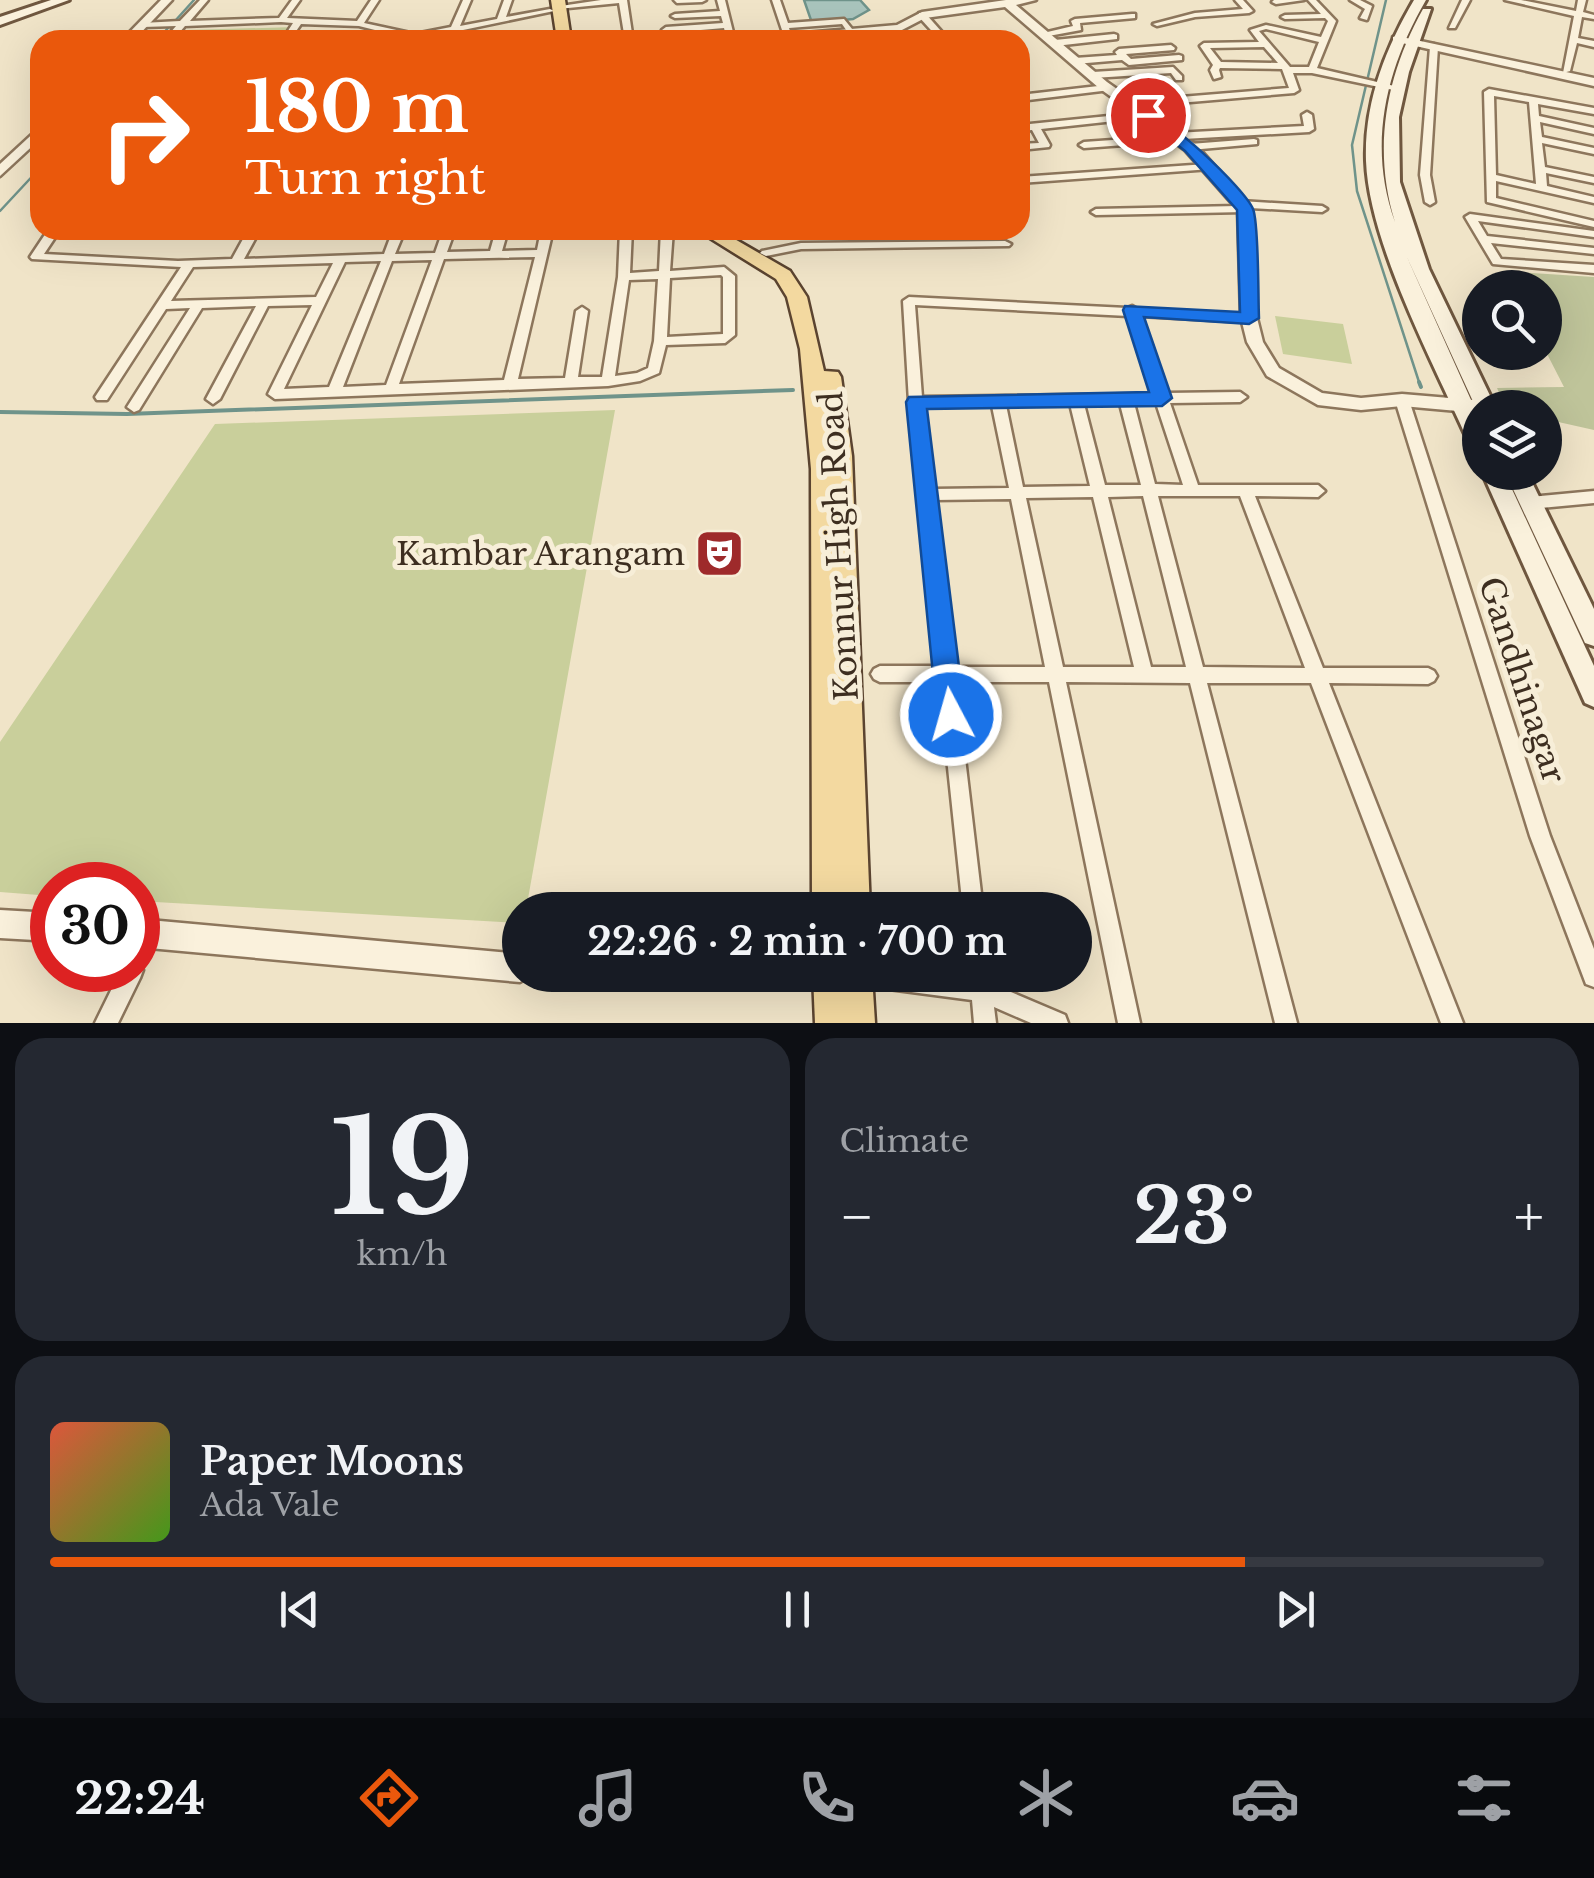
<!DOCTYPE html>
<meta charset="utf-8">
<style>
body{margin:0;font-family:"Libre Baskerville",serif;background:#242831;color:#f1f3f6;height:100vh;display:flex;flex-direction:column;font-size:38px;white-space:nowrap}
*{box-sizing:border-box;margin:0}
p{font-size:32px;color:#9ea1a6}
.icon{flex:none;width:55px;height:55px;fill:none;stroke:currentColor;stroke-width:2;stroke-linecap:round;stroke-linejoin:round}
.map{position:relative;height:1023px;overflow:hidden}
.drawer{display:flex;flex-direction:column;gap:15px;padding:15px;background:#0d0f14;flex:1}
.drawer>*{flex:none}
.banner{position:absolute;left:30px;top:30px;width:1000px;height:210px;border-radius:30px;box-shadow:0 10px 40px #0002;background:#ea580c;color:#fff;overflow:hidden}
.tools{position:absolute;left:1462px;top:270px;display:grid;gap:20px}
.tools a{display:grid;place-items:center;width:100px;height:100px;border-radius:50%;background:#171b24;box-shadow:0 10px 40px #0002;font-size:50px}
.speed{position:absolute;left:30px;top:862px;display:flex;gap:20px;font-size:50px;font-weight:700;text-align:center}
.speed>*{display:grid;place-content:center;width:130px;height:130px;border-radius:50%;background:#171b24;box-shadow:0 10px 40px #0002;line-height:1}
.speed .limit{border:15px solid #d22;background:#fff;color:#111}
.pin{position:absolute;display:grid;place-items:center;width:85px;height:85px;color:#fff;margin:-42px;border:5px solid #fff;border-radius:50%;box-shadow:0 2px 10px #0007}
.me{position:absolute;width:110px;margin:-55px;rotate:354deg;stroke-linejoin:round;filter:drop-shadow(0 0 8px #0008)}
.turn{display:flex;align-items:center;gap:35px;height:210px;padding:0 50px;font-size:45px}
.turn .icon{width:130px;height:130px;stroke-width:2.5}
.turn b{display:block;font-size:70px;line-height:85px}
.big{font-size:75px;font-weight:800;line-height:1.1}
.drawer .widget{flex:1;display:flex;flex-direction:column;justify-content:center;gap:15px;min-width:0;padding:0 35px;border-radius:30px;background:#242831}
.drawer .dial{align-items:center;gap:0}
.dial b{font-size:130px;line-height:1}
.song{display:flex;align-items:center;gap:30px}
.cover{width:120px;height:120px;border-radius:15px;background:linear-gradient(135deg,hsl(10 70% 55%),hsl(100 70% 35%))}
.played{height:10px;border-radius:5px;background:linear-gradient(90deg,#ea580c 80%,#363941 80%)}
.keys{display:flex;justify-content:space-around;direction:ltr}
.heat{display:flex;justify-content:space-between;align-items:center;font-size:55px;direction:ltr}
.drawer .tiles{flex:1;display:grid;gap:15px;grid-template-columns:1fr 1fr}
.widget:last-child{grid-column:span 2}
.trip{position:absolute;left:502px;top:892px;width:590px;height:100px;border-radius:50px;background:#171b24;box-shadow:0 10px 40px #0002;font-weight:800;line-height:100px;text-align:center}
.tab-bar{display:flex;height:160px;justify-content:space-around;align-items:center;background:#090b0e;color:#9ea1a6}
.tab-bar .icon{width:70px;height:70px}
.tab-bar .selected{color:#ea580c}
.tab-bar b{font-size:45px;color:#f1f3f6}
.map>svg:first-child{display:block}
</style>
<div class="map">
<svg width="1594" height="1023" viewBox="0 0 1594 1023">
<rect width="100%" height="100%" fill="#f0e4c8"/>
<g fill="#c9cf9b">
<path d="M296,27L287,40H176L185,30Z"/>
<path d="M1275,316L1343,324L1352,364L1283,354Z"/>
<path d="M615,410L526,910H520V923L138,901V885H52V896L0,892V742L215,424Z"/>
</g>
<path fill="#bfc49a" d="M1502,271L1594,277V430L1545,419V408L1505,407L1497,388L1564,387L1545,350V288L1511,287Z"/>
<path fill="#a9c4bc" stroke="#6f938a" stroke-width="2.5" d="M804,0H860L869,10L853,19L812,23Z"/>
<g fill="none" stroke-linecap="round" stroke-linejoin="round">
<g stroke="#6f938a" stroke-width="2.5">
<path d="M1386,0L1352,145L1357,191L1420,385"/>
<path d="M175,21L194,0"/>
<path d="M157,40L169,27"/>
<path d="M0,211L40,168"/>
</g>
<g stroke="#6f938a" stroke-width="4">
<path d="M1419,382L1421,387"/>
<path d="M0,412L127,414L793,390"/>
</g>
<defs>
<g id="minor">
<path d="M200,0H208L190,21L279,18L292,0H300L287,18L357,21L371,0H379L364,23L415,34L451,27L463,0H471L460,26L497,19L504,0H512L506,17L550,9L554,11L415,40L359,26L301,24L290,40H282L293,23L281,22L185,26L173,40H164L176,26L142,27L138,25L142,23L180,21Z"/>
<path d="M601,0H627L633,40H625L619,3L558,9L554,7Z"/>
<path d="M674,0H706L702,2L677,3Z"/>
<path d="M717,0H725L735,40H727L724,28L666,33L662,30L666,27L723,23L721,16L675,18L671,16L675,14L720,11Z"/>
<path d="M772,0H780L788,23L844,19L861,40H853L842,24L789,28L791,34L784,36Z"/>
<path d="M1235,0H1243L1253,11L1249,13L1195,17L1157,26L1153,24L1195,13L1243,9Z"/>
<path d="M1274,0H1304L1276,4L1272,2Z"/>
<path d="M1308,0H1316L1336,21L1317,68L1403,88V92L1312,73H1293L1299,90L1294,93L1132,107L1127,104L1132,101L1289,88L1282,69L1220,68L1219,70L1221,77L1214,79L1210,70L1213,65L1200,46L1204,43L1259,42L1250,30L1266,25L1321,37L1328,21L1325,18L1285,19L1281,17L1285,15L1321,14ZM1266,29L1319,42L1309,67H1290L1259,31ZM1264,47L1278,63L1221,62L1210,48Z"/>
<path d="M1350,0H1360L1372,6L1367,20L1360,18L1365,9Z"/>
<path d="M1462,0H1470L1455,28H1449Z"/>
<path d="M1505,0H1521L1576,11L1578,0H1586L1583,12L1594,15V19L1582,17L1578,38L1594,41V47L1577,43L1570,71L1563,73L1574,16Z"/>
<path d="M919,13H925L949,40H940L919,17Z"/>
<path d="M1132,14H1135V18L1080,23L1081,30L1043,37L1039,34L1073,26L1071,21L1075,19Z"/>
<path d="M1114,34L1117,35V39L1055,46L1051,43L1055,40Z"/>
<path d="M1434,44L1438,47L1430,175L1435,202L1430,205L1425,202L1420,175L1430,47Z"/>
<path d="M1171,45L1175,48L1174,50L1126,54L1131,59L1179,55L1182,56V60L1129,65L1122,60L1075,64L1071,61L1075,58L1117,55L1115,52L1119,49Z"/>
<path d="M1173,67L1182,76V80H1176L1171,73L1093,78L1089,75L1093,72Z"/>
<path d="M1107,85L1112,88L1110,90L1020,101V95Z"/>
<path d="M1489,89L1594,108V114L1538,104L1539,116L1594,128V134L1540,122L1542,137L1594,148V154L1542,143L1545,167L1594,177V183L1546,173L1547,186L1594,197V203L1496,181V198L1594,221V227L1487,202L1484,92ZM1494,96L1529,102L1536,184L1496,175Z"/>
<path d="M1148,112L1153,115L1151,117L1041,129L1050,145L1049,147L1020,150V144L1039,143L1032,130L1020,131V125Z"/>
<path d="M1307,112L1312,115L1314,129L1309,132L1183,139L1178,141L1084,148L1079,145L1084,142L1170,136L1175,133L1304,126L1302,115Z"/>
<path d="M1254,139L1257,140V144L1190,150L1185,147L1190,144Z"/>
<path d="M1207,164L1212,167L1211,169L1020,183V177Z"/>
<path d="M1241,201L1322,206L1327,209L1322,212L1250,208L1249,211L1245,212L1096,215L1091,212L1096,209L1237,206V202Z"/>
<path d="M1470,214L1594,231V237L1478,221L1487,236L1594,248V254L1491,243L1501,259L1594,265V273L1493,264L1465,217Z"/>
<path d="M48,230H60L44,254L178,261L232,259L248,230H260L244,259L384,254L393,230H405L395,254L435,253L443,230H455L447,252L490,251L496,230H508L502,251L537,250L541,230H553L518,379L565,378L576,311L582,307L588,311L578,377H602L618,277L620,230H632L630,273L659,271L661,230H673L670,271L724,267L735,276V335L725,343L666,345L659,373L640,381L608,386L275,399L268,394L312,305L268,306L220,399L213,404L206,399L256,306L202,308L139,410L134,412L127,407L190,308L166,309L107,400H97L95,397L181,267L32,259L30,257ZM535,257L504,380L399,384L444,259ZM432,260L386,385L343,387L392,261ZM381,261L329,387L284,389L345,262ZM333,263L316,297L171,301L193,267ZM721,275L723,277V334L667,337L670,278ZM658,279L654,341L648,368L637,373L615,376L629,280Z"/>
<path d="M1005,241L1011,244L1009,246L801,249L766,256L760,253L762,251L801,243Z"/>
<path d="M909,297L1127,308L1132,306L1137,309L1253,315L1255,318L1249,322L1140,316L1167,393L1240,392L1247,397L1240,402L1170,403L1198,485H1318L1325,491L1318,497L1255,496L1323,668H1428L1434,671L1437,676L1434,681L1428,684L1329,683L1463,1023H1441L1311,683H1207L1297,1023H1275L1190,683L1066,682L1140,1023H1118L1049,682H956L983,910H963L939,682H880L874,679L871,674L874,669L880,666H937L909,402L903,301ZM915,305L1128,316L1153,394L922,397ZM1134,403H1156L1183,485L1155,484ZM1070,404L1090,486L1023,487L1006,405ZM1084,404H1120L1141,485H1105ZM992,406L1009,488L933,489L923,407ZM1143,496L1186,667H1151L1108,497ZM1158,496H1240L1305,668L1203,667ZM1093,497L1134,667H1063L1026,498ZM1011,499L1045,667H954L934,500Z"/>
<path d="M1402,395L1409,400L1550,836L1594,949V987L1586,984L1530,836L1395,400Z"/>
<path d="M1594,491V503L1530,509L1525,507L1523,503L1525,499L1530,497Z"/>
<path d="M149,924L156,927L159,934L145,964L141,966L143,970L140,978L118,1023H95L121,970H138V935L142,927Z"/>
<path d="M855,975H944L970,978L969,975H991L992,984L1065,1015L1068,1023H1031L994,1007L996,1023H974L972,1000L866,986L858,983Z"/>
</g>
<g id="tertiary">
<path d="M161,0H172L134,40H122Z"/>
<path d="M1006,0H1036L1016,5L1107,82L1195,144L1250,206L1257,318L1263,342L1279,368L1322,393L1361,398L1402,394L1485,401L1494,408H1480V413L1402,406L1361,410L1318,405L1267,376L1247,342L1241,318L1238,210L1185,150L1099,88L1005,7L925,18L900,31L799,40H754L760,37L897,25L922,12Z"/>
<path d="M1397,36L1594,78V86L1393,41V37Z"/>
<path d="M40,127V139L0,176V164Z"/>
<path d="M0,910L52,913V941L0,938Z"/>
<path d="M138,919L520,954V975H531L520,982L138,947Z"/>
</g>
<g id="secondary">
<path d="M51,0H69L0,25V17Z"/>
<path d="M1414,0H1426C1386,69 1367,145 1395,222C1372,149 1386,75 1423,9H1431L1409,72L1399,117L1400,182L1429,269L1496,408H1480V413L1476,408L1406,255L1480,420V451L1469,443C1435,366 1369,244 1366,161C1364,103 1385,49 1414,0Z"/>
<path d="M1482,472H1504L1594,666V707L1585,703Z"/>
<path d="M1505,472H1527L1594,609V646L1585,643Z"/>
</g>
<g id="primary">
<path d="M551,0H565L571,40H557Z"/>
<path d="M697,230H719L790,271L807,297L824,371L838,372L841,377L852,456L870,910H812L811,469L800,349L787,297L776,279Z"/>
<path d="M813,975H872L875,1023H815Z"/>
</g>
</defs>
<use href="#minor" stroke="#8d765c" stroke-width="5"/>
<use href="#tertiary" stroke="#8d765c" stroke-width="5"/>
<use href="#secondary" stroke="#6f573f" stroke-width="6"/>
<use href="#primary" stroke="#5b4430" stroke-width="5"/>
<use href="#minor" fill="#faf1dc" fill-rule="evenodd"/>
<use href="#tertiary" fill="#faf1dc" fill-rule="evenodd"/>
<use href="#secondary" fill="#faf1dc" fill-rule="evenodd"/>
<use href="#primary" fill="#f3d9a0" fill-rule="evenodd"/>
</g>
<path fill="#1a73e8" stroke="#114b97" stroke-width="2.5" d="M1143,112C1163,111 1245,189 1253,209C1259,223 1258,297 1259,318L1249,324L1144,317L1172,398L1162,406L927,409L965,715L961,724L951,727L941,724L937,715L906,402L909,397L1149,392L1123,310L1125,306L1240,312L1237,210L1185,151L1143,118Z"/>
<defs>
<symbol id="theatre-square" viewBox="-11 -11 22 22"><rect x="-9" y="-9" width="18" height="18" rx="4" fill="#9e2a2b" stroke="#f7eed8"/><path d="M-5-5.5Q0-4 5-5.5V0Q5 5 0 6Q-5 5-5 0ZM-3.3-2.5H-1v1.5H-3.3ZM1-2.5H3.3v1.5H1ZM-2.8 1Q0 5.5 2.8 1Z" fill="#fff"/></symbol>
</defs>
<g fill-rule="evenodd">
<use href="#theatre-square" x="692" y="526" width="55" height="55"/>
</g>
<g text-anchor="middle" stroke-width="10" stroke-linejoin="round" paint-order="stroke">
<g font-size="32" fill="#3d2e20" stroke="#f7eed8">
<text transform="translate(839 546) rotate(-93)" y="11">Konnur High Road</text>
<text transform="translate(1522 680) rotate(72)" y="11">Gandhinagar</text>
</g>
<g font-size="32" fill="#3d2e20" stroke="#f7eed8" text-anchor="end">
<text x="685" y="565">Kambar Arangam</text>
</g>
</g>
</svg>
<div class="tools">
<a><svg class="icon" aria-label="search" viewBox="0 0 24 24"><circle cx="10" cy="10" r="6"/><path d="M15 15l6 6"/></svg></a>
<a><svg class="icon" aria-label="layers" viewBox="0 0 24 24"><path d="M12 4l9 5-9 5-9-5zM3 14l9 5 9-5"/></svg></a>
</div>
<div class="speed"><div class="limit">30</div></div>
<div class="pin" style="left:1148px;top:115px;background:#d93025"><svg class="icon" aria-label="arrive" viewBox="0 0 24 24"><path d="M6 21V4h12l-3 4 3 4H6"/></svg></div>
<svg class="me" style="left:951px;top:715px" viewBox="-20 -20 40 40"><circle r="17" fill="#1a73e8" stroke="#fff" stroke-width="3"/><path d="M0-11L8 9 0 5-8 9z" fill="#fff"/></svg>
<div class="trip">22:26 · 2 min · 700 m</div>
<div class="banner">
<div class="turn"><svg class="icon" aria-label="right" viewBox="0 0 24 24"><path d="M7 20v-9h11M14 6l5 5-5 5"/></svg><div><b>180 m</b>Turn right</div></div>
</div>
</div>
<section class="drawer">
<div class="tiles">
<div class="widget dial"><b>19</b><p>km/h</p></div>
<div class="widget"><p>Climate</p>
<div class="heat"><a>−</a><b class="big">23°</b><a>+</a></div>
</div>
<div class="widget">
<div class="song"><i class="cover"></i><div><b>Paper Moons</b><p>Ada Vale</p></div></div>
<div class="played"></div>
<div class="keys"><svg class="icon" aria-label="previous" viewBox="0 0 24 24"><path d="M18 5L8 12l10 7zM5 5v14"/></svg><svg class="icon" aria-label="pause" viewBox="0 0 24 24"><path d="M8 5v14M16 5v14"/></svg><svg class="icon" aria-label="next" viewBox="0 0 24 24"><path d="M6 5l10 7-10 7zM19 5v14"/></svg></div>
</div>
</div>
</section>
<nav class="tab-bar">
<b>22:24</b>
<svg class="icon selected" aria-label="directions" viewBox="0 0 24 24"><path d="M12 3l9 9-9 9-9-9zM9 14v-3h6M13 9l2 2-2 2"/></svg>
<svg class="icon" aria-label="music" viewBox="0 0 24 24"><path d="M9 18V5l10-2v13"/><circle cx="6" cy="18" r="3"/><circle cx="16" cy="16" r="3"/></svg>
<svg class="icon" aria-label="phone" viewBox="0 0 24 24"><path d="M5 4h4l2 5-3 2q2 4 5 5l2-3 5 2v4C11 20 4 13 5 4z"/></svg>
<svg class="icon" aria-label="climate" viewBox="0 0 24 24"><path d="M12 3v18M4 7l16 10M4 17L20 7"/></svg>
<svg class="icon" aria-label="car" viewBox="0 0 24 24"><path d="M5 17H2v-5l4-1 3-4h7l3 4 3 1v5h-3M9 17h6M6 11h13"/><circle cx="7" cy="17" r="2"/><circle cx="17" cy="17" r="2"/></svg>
<svg class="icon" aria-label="filters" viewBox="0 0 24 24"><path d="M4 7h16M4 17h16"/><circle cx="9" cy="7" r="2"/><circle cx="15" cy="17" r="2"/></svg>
</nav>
